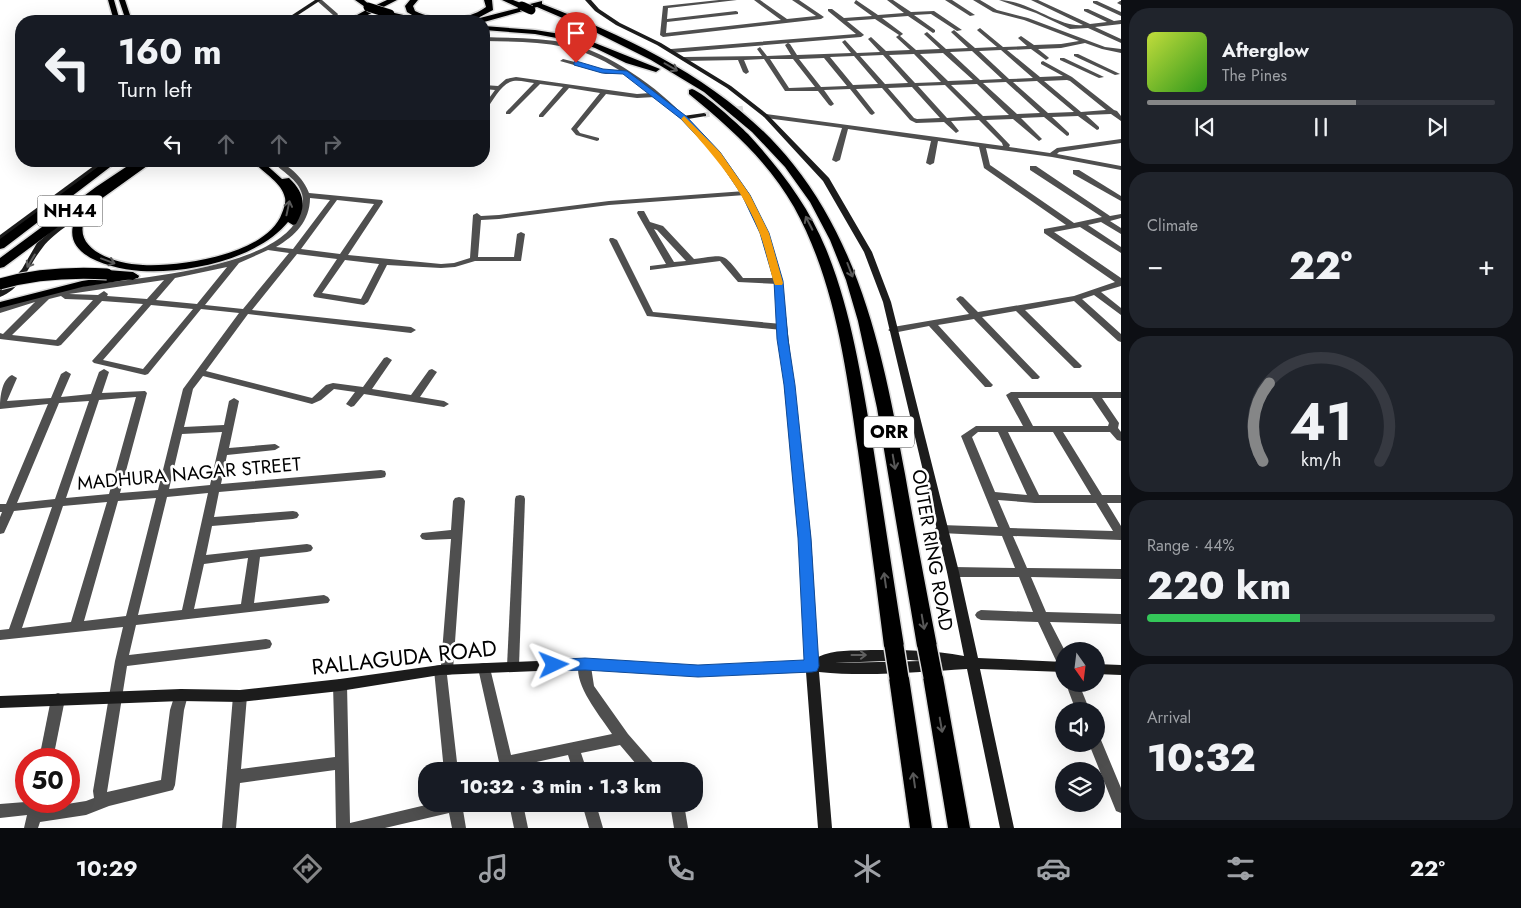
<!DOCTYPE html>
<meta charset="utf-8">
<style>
body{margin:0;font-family:Jost,sans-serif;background:#20242c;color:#f1f3f6;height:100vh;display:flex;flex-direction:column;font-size:19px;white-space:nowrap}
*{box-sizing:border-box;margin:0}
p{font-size:16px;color:#9ea1a6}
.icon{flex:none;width:28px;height:28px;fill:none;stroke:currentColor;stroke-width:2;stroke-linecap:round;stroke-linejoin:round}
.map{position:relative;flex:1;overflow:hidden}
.side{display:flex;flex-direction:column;gap:8px;padding:8px;background:#0d0f14;width:400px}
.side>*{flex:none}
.guide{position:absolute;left:15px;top:15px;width:475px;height:152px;border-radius:20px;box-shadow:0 5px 20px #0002;background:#171b24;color:#f1f3f6;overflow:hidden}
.needle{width:32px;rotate:166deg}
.controls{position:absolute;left:1055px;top:642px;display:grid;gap:10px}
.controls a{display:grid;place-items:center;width:50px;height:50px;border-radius:50%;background:#171b24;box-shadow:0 5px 20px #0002;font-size:25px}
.speed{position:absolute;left:15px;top:748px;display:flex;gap:10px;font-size:25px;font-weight:700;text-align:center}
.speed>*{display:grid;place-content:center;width:65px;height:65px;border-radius:50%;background:#171b24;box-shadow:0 5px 20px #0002;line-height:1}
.speed .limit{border:8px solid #d22;background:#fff;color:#111}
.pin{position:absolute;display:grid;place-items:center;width:42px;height:42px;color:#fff;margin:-51px -21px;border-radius:50% 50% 50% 0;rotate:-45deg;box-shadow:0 0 5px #0007}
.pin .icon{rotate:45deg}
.me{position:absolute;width:55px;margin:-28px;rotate:88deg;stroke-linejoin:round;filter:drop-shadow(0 0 4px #0008)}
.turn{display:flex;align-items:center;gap:18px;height:105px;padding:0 20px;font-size:22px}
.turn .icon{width:65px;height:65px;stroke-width:2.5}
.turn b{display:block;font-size:35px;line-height:42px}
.lanes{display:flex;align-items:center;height:48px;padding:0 20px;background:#0003;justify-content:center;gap:25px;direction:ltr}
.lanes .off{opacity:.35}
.big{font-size:38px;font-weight:800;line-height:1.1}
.side .tile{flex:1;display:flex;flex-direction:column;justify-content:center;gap:8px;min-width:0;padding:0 18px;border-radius:20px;background:#20242c}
.side .dial{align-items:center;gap:0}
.dial svg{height:130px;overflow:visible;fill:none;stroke:#363941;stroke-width:7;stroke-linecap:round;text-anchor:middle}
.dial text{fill:#f1f3f6;stroke:none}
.song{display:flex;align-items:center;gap:15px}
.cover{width:60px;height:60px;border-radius:8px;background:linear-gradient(135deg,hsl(70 70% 55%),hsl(110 70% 35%))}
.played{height:5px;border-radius:2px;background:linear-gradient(90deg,#858687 60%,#363941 60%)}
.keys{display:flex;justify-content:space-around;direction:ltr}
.heat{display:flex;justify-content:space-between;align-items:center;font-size:28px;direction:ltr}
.charge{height:8px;border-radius:4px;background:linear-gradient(90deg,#34c759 44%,#363941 0)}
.trip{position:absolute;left:418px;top:762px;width:285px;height:50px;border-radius:20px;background:#171b24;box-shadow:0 5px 20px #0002;font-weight:800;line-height:50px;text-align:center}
.tab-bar{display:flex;height:80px;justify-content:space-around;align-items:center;background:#090b0e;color:#9ea1a6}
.tab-bar .icon{width:35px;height:35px}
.tab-bar .selected{color:#858687}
.tab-bar b{font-size:22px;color:#f1f3f6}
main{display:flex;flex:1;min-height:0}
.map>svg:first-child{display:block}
</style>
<main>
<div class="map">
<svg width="1121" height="828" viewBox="0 0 1121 828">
<rect width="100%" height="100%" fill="#fff"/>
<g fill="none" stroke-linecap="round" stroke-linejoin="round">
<path stroke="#d9d9d9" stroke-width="5.5" stroke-dasharray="5.5 3" stroke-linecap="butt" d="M704,115L745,108"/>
<defs>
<g id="primary">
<path d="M108,0H114L120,21H114Z"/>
<path d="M119,0H125L132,21H126Z"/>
<path d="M144,161H154L101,199C56,239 102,263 143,265C181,267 268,254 282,213C284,208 286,203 285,198C282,182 263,173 253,161H262L282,179L289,178C304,192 307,206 296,224L293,225L288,222C258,259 187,274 141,271C102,268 47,250 85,204C100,186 125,174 144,161Z"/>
<path d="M134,273L139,276L138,278L82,287L0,308V302L82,281Z"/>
</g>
<g id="highway">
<path d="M355,0H364L372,7L387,0H397L356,21H346L368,9Z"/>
<path d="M410,0H418L413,6L415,11C436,21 466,22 486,7L484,0H492L493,10L476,19L519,8L502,0H513L526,5L542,1V4C634,39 731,86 793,164C864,253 885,365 905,474C915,531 926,589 937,646L934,652L927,654L920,652L917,646L877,408L858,321L846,280L830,240L810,202L785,167L752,132L704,92L651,60L595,32L537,7L484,22L473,21L474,19L466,21L423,20L424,21H411L386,14L390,12L417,18L407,12L405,6Z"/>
<path d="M484,26L535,30L580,37L660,69L656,72L626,63L595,48L578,42L535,34L484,30Z"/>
<path d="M692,89C704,93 738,124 748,134C780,169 808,205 826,249C851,310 861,376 872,440C883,509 893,577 904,646L901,652L894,654L887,652L884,646C876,581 867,516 858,451C846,368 835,281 794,207C768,161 729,127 689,94V90Z"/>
<path d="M106,161H118L4,248L0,249V239Z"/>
<path d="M135,161H147L4,267L0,268V258L96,187Z"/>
<path d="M107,270L133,272L139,276L133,280L103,277L101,274L103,271Z"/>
<path d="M933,669L940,671L943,677L970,828H948L923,677L926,671Z"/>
<path d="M899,670L906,672L909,678L932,828H910L889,678L892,672Z"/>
</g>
</defs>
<use href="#primary" stroke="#dbdbdb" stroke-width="3"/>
<use href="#highway" stroke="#dbdbdb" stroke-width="3"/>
<g fill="#4f4f4f" fill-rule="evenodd">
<path d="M316,0H322L338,14L334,21H328L333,15Z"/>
<path d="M719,0H737L668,8L667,19L736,11L738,12V14L667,22L666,33L781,20L754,0H760L787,19L816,16L792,0H799L824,17L821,19L663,37L660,35L663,6Z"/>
<path d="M887,0H893L911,12L934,11L962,30L957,31L931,14L914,15L935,30V32L933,33L908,16L882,18L902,33L903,34L900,36L916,50L940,49L925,35L924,34L927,32L946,49L968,48L952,33L951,32L954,30L975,48L997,47L978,31L977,30L980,28L1003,47L1027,46L1018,38L1021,36L1034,45L1061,44L1079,41L1024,20L993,12L973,0H980L997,10L1028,18L1105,47L1121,49V53L1102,49L1085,43L1061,48L1038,49L1048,57L1049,58L1046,60L1031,49L1007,50L1040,77L1063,76L1041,64V62L1043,61L1072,77L1114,110L1117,111L1121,116V121L1111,114L1086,115L1099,127V129L1097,130L1078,116L1052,117L1069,133V135L1067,136L1044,117L1021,118L1042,139L1039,141L1013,119L986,120L1010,145L1009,147L1050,153L1057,148L1121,139V143L1059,152L1057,154L1121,166V170L1052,157L986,148L990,165L1074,223L1102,217L1030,170V166H1036L1110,216L1121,214V218L1110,221L1121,228V234L1101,222L1088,225L1121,247V253L1080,227L1054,232L1121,278V286L1101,292L1121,308V315L1094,295L1082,299L1121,334V342L1118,341L1074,301L1025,310L1080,364L1082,366L1080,368H1074L1016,311L982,317L1038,375L1040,377L1038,379H1032L974,319L938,325L991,383L993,385L991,387H985L929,326L893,333L888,330L893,327L969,314L956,299L960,296L963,297L978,312L1074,296L1115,282L1044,233V229L1066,225L984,168L979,147L938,141L934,163L930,165L926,163L931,141L848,129L840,160L836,162L832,160L842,128L766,118L763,116L766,114L1003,146L1002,143L979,120L951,121L959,131L956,133L944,122L916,123L910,120L882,88L856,89L875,113L872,115L870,114L850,89L824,90L834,104L831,106L829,105L818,91H785L764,59L744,60L749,72L746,74L743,72L738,60L684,61L681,59L684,57L762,56L757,49L760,47L767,56L791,55L785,45L788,43L790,44L797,55L851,53L842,42L845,40L857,53L880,52L868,39L871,37L886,51L910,50L897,38L896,37L899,35L875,19L847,21L863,34L864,35L861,37L671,53L668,51L671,49L856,34L828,11V9H832L844,18L872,16L854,3L856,0L878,15L904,13ZM1001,50L1033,78L1009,79L979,51ZM972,51L1002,79L980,80L950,52ZM943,53L973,80L948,81L920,54ZM914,54L941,82L915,83L889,55ZM883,55L908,83L885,84L860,56ZM854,56L878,84L853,85L830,57ZM824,58L847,86L821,87L799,59ZM770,59H793L815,87L789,88ZM1067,80L1070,81L1106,110L1081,112L1044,81ZM1037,81L1074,112L1048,113L1013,82ZM1006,82L1040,113L1017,114L983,83ZM977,84L1009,115L983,116L951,85ZM945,85L976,116L947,118L918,86ZM912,87L940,118L917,119L914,118L888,88Z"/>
<path d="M945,0H952L975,15L970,16Z"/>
<path d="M999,0C1028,0 1059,28 1083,25L1031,0H1038L1090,24L1107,22L1084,11V9H1088L1114,21L1121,20V24L1095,27L1121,39V43L1088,28L1070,29L1036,13Z"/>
<path d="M1093,1H1097L1121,12V16L1093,3Z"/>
<path d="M1120,1H1121V5L1117,3Z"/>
<path d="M484,37C512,38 541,38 568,43C608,52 659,88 686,118L681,119L655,97L637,98L606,94L577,129L580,133L599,138V140L597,141L576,135L571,129L600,93L569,88L543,117H539V115L563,87L540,84L510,114H506V112L534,83C527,82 516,79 510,82C500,86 492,102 486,110L484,111V105L495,90L484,89V85L498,86L506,79L516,77L637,94L650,93L624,73L606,74L560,61L563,59L606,70H619C575,41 535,42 484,41Z"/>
<path d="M1074,54H1078L1120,74L1115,75L1074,56Z"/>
<path d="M1060,58H1064L1104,77L1099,78L1060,60Z"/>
<path d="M484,116L489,120L486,126L484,127Z"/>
<path d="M272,161C287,161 304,179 309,193L382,200L383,202L348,255L441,264L454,263L470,258L473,215L477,213L481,216L499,215L609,201L745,191L749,193L745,195L609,205L499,219L481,220L478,257H514L517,234L521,232L525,234L521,261H475L455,267L441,268L387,265L368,302L364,305L314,297L313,295L337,259L297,254L252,310L411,327L416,330L411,333L248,314L206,371L312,398L326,385L333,383L363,387L384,358L387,357L392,360L372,389L411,395L429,370L432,369L437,372L420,397L444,401L449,404L444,407L364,394L354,406L351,407L346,404L355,392L334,389L321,400L312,404L203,376L193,389L184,427L224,425L229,401L234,398L239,401L229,448L275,444L280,447L275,450L227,455L221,484L381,470L385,471L386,474L385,477L381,478L219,492L214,517L293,511L297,512L299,515L297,518L293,519L212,526L206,555L307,544L311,545L313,548L311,551L307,552L260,557L254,603L324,595L328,597L330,600L328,603L136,625L129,655L266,639L270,640L272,644L270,648L266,649L127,666L107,792L161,780L170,710L176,691L181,689L186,691L188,695L184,710L175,785L173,790L109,806L86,815L40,822L38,828H24L27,815L0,818V804L38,801L40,802L42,808L86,801L94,798L93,791L115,661L123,627L0,640V630L9,629L52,507L14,511L4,533L0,534V517L2,512H0V504H6L48,404L0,409C0,399 1,380 12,375L17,378L7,401L51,398L61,374L66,371L71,374L61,397L91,394L99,372L104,369L109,372L102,393L145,391L147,393L120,493L158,490L183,389L239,313L201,309L148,374L145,375L94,363L92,361L143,304L102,301L61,345L58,346L0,339V333L3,334L35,302L0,313V307C28,299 56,291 85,286C136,277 281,269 300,213C302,207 304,200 302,194C298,179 282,172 272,161ZM310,198L330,200L293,249L276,247C295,236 310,221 310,198ZM337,200L374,204L340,254L301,249ZM268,250L289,253L243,309L205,305L239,263ZM345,260L379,264L361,299L322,293ZM227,267L197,304L156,300L175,278ZM164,280L147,299L107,296L108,294L104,291L98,295L69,294ZM61,296L65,299L93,300L56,340L12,335L49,299ZM151,305L193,309L143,369L103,360ZM136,397L109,494L66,498L99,400ZM89,401L55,499L17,503L59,403ZM222,432L210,485L169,489L182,434ZM208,493L182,610L138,615L167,497ZM156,498L126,616L84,621L118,501ZM107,502L71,622L22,628L63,506ZM248,558L241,604L194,609L204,564Z"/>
<path d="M1073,170H1079L1121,196V201L1073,174Z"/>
<path d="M638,211H644L650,222L663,226L694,259C727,255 722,252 743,278H778L782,281L778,284L738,282L720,261L650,270V266L666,264L637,213ZM654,229L657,230L686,261L674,262Z"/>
<path d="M610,238H613L617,240L653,312L782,324L786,327L782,330L647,316L609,240Z"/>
<path d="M1011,392H1121V398H1102L1119,423L1118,428L1121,432V441L1117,440L1110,432H1063L1102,495H1121V503H1107L1121,526V540L1013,536L1027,568L1121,569V579L1031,577L1046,612L1121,614V624L1050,622L1065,651L1064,668L1059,667L1038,622L981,620L977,618L975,615L977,612L981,610L1033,612L1019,577H953L949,575L947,572L949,569L953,567L1015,568L1002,536L941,533L937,532L935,529L937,526L941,525L998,527L961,436L976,426H1023L1006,395ZM1018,398H1092L1109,423L1108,426H1033ZM978,432H998L1027,495L995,492L972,437ZM1008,432H1053L1091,495H1039ZM998,500L1035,503H1096L1113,531L1010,528Z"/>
<path d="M520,495L524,496L525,499L519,666L518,670L513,671L508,670L507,666L515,499L516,496Z"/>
<path d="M459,497L463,498L465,501L453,670L452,674L447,675L458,771H444L434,670L435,666L441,665L451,539L426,540L422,539L420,536L422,533L451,530L453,501L455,498Z"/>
<path d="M585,659L590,660L594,686L628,734L656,766L658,771H642L620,745L581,753L587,771H573L568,755L514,767L515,771H501L478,668L479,664L484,663L489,664L490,668L511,755L612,734C601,717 570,681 580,660Z"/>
<path d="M340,679L345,681L347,685L350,823L430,804H462L466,828H452L449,813L385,828H336L335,770L240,783L236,828H222L233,696L235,692L240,690L245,692L247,696L241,769L335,757L333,685L335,681Z"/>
<path d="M1066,684H1079L1090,711H1076Z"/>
<path d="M58,693L63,695L65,699L53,759H39L51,699L53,695Z"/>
<path d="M1096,738L1101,740L1121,788V813L1116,811L1089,744H1096Z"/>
<path d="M509,804H523L528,828H514Z"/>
<path d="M582,804H596L603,828H589Z"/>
<path d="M670,804H684L688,828H674Z"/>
</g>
<g fill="#1c1c1c" fill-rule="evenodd">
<path d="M315,0H321L289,21H283Z"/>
<path d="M585,0H591L599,9L620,23L661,43L731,86L768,115L829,178L872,252L891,302L959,572L978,658L1064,662V672L980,669L1014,828H1000L967,669C918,672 868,677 819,672L832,828H818L806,672L698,676L585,669L440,675L340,691L240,702L181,701L0,708V696L181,689L240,690L340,679L440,665L585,659L698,666L805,661L799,538L774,281L760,233L742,195L715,154L680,118L683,116L704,113L706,114V116L688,119L719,152L750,195L768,233L782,281L811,538L818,657C834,649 853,651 871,650C903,650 933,650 964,656L947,572L883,302L864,252L823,181L764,117L727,88L657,45L616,25L595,11ZM910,660L922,661L835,663Z"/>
<path d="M95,165L102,167L0,241V235Z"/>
<path d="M87,202H90L94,204C80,219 55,231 43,247C29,264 22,289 0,297V290L12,280L22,269L37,243Z"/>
<path d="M1096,664L1121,665V675L1096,674Z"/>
</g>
<use href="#primary" fill="#000" fill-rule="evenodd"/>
<use href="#highway" fill="#000" fill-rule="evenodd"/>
<defs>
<g id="highway-bridge-far2">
<path d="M522,6L531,10"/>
<path d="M368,7L390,14"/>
</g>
<path id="highway-bridge-far1" d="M0,284C35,274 70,272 107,274"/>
<g id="highway-bridge">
<path d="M894,646L899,678"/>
<path d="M927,646L933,677"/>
</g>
</defs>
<use href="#highway-bridge-far2" stroke="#dbdbdb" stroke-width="10" stroke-linecap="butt"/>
<use href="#highway-bridge-far1" stroke="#dbdbdb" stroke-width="13" stroke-linecap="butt"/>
<use href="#highway-bridge" stroke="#dbdbdb" stroke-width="22" stroke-linecap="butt"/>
<use href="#highway-bridge-far2" stroke="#000" stroke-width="9"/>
<use href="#highway-bridge-far1" stroke="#000" stroke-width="11"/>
<use href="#highway-bridge" stroke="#000" stroke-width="19"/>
</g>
<defs><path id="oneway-shaft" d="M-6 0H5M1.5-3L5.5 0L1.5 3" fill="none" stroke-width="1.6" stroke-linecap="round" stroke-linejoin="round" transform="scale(1.25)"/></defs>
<g stroke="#595959">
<use href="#oneway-shaft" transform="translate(671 67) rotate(30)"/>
<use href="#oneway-shaft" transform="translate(288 208) rotate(-78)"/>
<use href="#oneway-shaft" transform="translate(809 223) rotate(-117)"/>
<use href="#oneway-shaft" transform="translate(108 261) rotate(20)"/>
<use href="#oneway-shaft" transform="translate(850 270) rotate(69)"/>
<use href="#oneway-shaft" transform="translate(894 462) rotate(80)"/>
<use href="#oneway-shaft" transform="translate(885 580) rotate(-98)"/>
<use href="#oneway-shaft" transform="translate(923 622) rotate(80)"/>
<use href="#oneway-shaft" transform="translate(941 725) rotate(80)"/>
<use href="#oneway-shaft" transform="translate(914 780) rotate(-98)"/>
</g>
<g stroke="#606060">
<use href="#oneway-shaft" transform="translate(31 261) rotate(121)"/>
<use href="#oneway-shaft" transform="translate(859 655)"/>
</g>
<path fill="#1a73e8" stroke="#114b97" d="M576,61L603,69L627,71L686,116L720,152L750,195L769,233L783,281L788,339L795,385L811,538L819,666L817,671L812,672L698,677L585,670L554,671L548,669L546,665L548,660L585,658L698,665L804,660L798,538L784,385L777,339L774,281L760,233L742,195L715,155L681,119L623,74L602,73L574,65V62Z"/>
<path fill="#f59e0b" d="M684,116L720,152L750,195L769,233L783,283L782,285H775L774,283C769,267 766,250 760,234C744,190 713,154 682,120L681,119Z"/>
<g text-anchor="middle" stroke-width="5" stroke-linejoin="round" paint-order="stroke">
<g fill="#fff" stroke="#4c4c4c" stroke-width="1">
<rect x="37.5" y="195.5" width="65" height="31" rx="4"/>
<rect x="864" y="416.5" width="50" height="31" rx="4"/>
</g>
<g font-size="18" font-weight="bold" fill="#000">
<text x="70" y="217">NH44</text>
<text x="889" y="438">ORR</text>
</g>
<g font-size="19" fill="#000" stroke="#fff">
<text transform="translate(189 473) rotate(-5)" y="7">MADHURA NAGAR STREET</text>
<text transform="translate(933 550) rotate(80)" y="7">OUTER RING ROAD</text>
</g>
<g font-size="22" fill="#000" stroke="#fff">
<text transform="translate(404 657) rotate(-6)" y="8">RALLAGUDA ROAD</text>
</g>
</g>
</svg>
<div class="controls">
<a><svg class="needle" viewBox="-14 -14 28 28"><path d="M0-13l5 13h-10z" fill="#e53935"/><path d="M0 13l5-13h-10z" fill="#9ea1a6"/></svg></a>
<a><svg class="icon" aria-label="sound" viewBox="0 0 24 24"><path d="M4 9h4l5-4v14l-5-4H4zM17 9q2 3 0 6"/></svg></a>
<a><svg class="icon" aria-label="layers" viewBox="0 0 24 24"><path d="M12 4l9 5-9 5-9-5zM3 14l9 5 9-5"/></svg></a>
</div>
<div class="speed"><div class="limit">50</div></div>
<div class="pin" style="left:576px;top:63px;background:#d93025"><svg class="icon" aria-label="arrive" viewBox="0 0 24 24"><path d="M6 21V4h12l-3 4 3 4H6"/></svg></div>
<svg class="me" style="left:554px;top:665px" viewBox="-20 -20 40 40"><path d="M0-17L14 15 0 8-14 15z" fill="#1a73e8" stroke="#fff" stroke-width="4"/></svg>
<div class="trip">10:32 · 3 min · 1.3 km</div>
<div class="guide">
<div class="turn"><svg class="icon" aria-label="left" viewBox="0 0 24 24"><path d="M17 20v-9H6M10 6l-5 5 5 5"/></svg><div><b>160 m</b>Turn left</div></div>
<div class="lanes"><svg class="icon" aria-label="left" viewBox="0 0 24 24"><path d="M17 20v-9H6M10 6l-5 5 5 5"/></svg><svg class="icon off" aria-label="ahead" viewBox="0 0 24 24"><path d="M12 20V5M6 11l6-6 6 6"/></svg><svg class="icon off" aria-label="ahead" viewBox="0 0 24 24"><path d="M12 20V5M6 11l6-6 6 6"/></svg><svg class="icon off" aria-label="right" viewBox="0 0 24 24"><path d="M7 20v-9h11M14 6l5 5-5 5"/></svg></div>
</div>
</div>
<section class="side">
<div class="tile">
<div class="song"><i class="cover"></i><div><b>Afterglow</b><p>The Pines</p></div></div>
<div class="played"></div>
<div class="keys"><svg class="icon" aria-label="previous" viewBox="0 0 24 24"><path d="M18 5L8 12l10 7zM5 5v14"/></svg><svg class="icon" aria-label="pause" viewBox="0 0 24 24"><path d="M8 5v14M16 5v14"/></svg><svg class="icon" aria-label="next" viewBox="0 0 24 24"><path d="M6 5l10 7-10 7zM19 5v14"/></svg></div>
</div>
<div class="tile"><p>Climate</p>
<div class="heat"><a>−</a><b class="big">22°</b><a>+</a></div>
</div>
<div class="tile dial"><svg viewBox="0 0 100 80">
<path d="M14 69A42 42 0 1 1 86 69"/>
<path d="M14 69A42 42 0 0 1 18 21" stroke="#858687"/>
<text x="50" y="56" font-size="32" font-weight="700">41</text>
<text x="50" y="72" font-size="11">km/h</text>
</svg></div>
<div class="tile"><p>Range · 44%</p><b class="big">220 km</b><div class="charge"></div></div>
<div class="tile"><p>Arrival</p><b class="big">10:32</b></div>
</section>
</main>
<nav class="tab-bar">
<b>10:29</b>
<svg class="icon selected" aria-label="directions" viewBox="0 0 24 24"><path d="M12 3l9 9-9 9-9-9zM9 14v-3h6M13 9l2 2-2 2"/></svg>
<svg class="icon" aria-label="music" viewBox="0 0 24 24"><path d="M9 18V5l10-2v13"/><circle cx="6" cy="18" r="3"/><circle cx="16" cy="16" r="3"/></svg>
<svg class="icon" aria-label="phone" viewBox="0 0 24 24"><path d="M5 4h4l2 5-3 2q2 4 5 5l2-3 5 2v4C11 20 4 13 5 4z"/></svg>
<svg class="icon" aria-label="climate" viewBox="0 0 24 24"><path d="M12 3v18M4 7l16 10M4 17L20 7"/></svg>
<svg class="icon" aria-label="car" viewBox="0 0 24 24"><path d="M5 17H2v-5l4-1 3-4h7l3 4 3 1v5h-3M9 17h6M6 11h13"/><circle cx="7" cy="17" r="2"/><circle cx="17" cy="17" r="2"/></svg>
<svg class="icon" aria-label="filters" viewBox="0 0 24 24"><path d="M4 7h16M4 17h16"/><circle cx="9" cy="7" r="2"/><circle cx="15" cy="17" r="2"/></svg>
<b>22°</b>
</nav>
